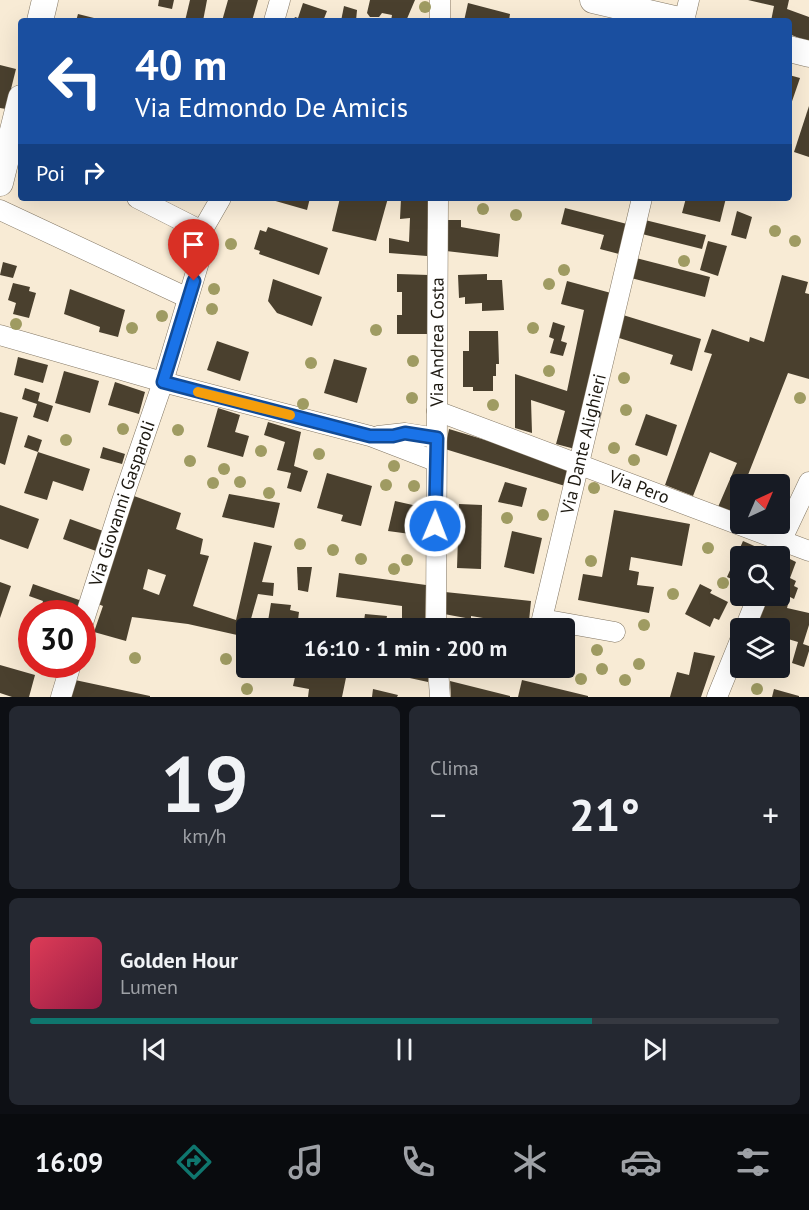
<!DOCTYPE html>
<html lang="it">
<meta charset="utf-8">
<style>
body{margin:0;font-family:"PT Sans",sans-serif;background:#242831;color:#f1f3f6;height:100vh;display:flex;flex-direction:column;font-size:22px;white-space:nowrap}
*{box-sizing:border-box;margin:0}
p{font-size:20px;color:#9ea1a6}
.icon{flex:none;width:33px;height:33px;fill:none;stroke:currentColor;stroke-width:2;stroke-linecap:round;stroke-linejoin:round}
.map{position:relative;height:697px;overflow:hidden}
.details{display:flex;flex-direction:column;gap:9px;padding:9px;background:#0d0f14;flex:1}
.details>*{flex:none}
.banner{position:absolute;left:18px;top:18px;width:774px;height:183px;border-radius:6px;box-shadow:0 6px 24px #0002;background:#1a4fa0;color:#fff;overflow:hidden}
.needle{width:39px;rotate:44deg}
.buttons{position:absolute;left:730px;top:474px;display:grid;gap:12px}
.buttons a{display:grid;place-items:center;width:60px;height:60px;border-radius:6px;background:#171b24;box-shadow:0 6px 24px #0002;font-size:30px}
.speed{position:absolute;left:18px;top:600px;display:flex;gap:12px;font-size:30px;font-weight:700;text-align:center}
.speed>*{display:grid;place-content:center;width:78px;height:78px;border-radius:50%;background:#171b24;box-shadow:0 6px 24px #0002;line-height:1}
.speed .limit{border:9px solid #d22;background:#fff;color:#111}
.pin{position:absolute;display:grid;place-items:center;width:51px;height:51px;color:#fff;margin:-62px -26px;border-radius:50% 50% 50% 0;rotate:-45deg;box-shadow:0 0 6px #0007}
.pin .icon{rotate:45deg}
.me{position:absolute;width:66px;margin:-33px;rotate:1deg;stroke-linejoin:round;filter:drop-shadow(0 0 4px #0008)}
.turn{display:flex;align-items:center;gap:21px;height:126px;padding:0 18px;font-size:27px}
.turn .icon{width:78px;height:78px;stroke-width:2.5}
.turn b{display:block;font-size:42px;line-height:51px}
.then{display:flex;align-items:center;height:57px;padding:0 18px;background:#0003;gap:12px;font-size:22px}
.big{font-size:45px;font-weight:600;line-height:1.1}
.details .widget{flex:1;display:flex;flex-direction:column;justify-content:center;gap:9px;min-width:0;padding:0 21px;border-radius:9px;background:#242831}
.details .dial{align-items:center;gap:0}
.dial b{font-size:78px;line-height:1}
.song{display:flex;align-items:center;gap:18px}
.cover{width:72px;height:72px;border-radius:9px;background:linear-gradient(135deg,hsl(350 70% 55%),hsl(340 70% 35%))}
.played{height:6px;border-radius:3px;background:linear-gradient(90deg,#0f766e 75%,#363941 75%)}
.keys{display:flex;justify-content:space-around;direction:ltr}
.heat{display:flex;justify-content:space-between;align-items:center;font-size:33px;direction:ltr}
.details .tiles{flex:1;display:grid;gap:9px;grid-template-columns:1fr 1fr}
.widget:last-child{grid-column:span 2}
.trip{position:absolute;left:236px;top:618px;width:339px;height:60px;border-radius:6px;background:#171b24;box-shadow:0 6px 24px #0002;font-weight:600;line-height:60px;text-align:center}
.tabs{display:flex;height:96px;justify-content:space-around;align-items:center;background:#090b0e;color:#9ea1a6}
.tabs .icon{width:42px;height:42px}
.tabs .on{color:#0f766e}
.tabs b{font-size:27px;color:#f1f3f6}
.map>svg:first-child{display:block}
</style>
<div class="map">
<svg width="809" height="697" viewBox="0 0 809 697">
<rect width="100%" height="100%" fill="#f8ebd5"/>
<g fill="#4a402e" fill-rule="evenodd">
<path d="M159,0H174L172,9L158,6Z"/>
<path d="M190,0H207L203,21H185Z"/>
<path d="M228,0H258L252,21H222Z"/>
<path d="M370,0H415L406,21H391L392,15L382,13L379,17H370L367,13Z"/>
<path d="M748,0H789L787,9L809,17V42L789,34V21H771L774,6Z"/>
<path d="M303,3L327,11L323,21H293L295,17L298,18Z"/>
<path d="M468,3L510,14L509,21H464Z"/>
<path d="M344,6L357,10L356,21H341Z"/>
<path d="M78,14L102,20V21H76Z"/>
<path d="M0,65L16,69L6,109L0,108Z"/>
<path d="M789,75L800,78L789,110Z"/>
<path d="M809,106V157L794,152Z"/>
<path d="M265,198H310L307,210Z"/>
<path d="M340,198H388L376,241L332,231Z"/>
<path d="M401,198H429L427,256L389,253V238L409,242L410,218L400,219Z"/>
<path d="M686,198H726L720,222L682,213Z"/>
<path d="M565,208L627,224L619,254L600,249L604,235L561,224Z"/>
<path d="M737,211L752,217L746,239L731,235Z"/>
<path d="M447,220H461V227L500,234L498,257L446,251Z"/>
<path d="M645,220L706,235L702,249L642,234Z"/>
<path d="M268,227L328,248L319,275L259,254L260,251L254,249L260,230L266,232Z"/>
<path d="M708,241L727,246L718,276L700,270Z"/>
<path d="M636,258L710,277L705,297L631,278Z"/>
<path d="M3,262L17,266L13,278L0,275Z"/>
<path d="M397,274L429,275V334H397V315H402V292H397Z"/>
<path d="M487,274V280H502L504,310L482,311V303L465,304V297L459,298L458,275Z"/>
<path d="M782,275L808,282L805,293L809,294V379L788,373L746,480L758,484H741V516L718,507L737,463L710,452L693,496L665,485L712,354L704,352L712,329L749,342L750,337L764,342Z"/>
<path d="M273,279L322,297L312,326L277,313L268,301Z"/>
<path d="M567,281L611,293L575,449L556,444L565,411L531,400L532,433L515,428V374L567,391L584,310L561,304Z"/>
<path d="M13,283L30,287L29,291L36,293L29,318L13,314L16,303L8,300Z"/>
<path d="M70,289L125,310L118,337L99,332L100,327L64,314Z"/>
<path d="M623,315L701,339L692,371L670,364L673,355L616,337Z"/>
<path d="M553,322L565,326L561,341L567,343L563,356L550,353L554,339L549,337Z"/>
<path d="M469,331H498L499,364H496V376H493V391H473V387H463V351H469Z"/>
<path d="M217,341L249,352L240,381L207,370Z"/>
<path d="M18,357L48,365L43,383L14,375Z"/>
<path d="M334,359L367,368L357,403L324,393Z"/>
<path d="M64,371L99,381L90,413L55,403Z"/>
<path d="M115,382L145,392L139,414L108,405Z"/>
<path d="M25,388L40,393L38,401L53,406L48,422L33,417L37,404L22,399Z"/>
<path d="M218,408L240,415L235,432L249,436L243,457L207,447Z"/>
<path d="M0,412L18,417L5,465L0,463Z"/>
<path d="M646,414L677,425L667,456L635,445Z"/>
<path d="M268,422L301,432L294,466L308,471L301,492L287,488L291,473L277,470L285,442L264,435Z"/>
<path d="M449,429L571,466L565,486L445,449Z"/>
<path d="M28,435L42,440L38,452L24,447Z"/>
<path d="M103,447L125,454L122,464L100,458Z"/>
<path d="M38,452L90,469L83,491L53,481L47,500L24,493Z"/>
<path d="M327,473L372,486L361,526L341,521L343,515L317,508Z"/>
<path d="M505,482L527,488L522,507L498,502Z"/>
<path d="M229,494L280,503L274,528L222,517Z"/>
<path d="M134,496L181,513L176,529L203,539L200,554L209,556L193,606L236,620L254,542L272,546L262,582L274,583L273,596L258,594L249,626L254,628H246V637L188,624L132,617L126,641L94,632L103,606L98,604ZM148,569L166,575L159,595L143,589Z"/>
<path d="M395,501L426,508L425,536L388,531Z"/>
<path d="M459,504L482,505L481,569L457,568Z"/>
<path d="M0,505L39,519L28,549L0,539Z"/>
<path d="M614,510L690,524L682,566L631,557L629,570L639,572L637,585L654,587L649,613L578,600L583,574L602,577Z"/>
<path d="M70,519L103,531L96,551L63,539Z"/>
<path d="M512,531L542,538L534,574L504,567Z"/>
<path d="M743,541L768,552L766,556H741V583L727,577Z"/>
<path d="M786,557L796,562L790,578L796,581L794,586L798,588L794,599L790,597L787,608L809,613V625L803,644L809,646V651L804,667L792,663L798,642L788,639L789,631L754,625L765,596H780V561Z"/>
<path d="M297,567H312L308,592L298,590Z"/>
<path d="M339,573L426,585L425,628H402V606L336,597Z"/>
<path d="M0,582L11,586L0,618Z"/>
<path d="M33,584L82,601L77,614H48L40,611L43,601L29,596Z"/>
<path d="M700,584L712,590L710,593L728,602L719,620L714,618L710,627L685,614Z"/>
<path d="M445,592L531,601L529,621L520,622L519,628H508L496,627L495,620L471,616V619L444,614Z"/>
<path d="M271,603L291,605L290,610L299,612L297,628L267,627Z"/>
<path d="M365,614L387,616L385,628H363Z"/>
<path d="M694,652L715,656L701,697H670L677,672L689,675Z"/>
<path d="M0,665L35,675L29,697H12L0,693Z"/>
<path d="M297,668H348L342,697H308L309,689L293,686Z"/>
<path d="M407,668H429L428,682L405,677Z"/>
<path d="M75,680L150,696V697H71Z"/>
<path d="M522,680L588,696V697H518Z"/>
<path d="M450,681L510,696V697H451Z"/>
<path d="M373,689L398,695L397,697H372Z"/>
<path d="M774,689L799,696V697H772Z"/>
</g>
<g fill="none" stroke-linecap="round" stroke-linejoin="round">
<defs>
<g id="minor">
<path d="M274,21L280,0"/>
<path d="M440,21V0"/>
<path d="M684,21L689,0"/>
<path d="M137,198L202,231"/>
<path d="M0,210L188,298"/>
<path d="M202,231L221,198"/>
<path d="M0,335L163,382L370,436L435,461"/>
<path id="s1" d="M437,411L809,551"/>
<path d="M378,436L405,433L437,438"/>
<path d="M774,556L809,482"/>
<path id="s2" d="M82,626L122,501L163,382L205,242L202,231"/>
<path id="s3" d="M436,628L438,198"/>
<path d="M745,628L758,596"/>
<path id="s4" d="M615,632L542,619L642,198"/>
<path d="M438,668L440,697"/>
<path d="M61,697L71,664"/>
<path d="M717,697L741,638"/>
</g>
<g id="major">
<path d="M593,0L683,21"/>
<path d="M40,21L45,0"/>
<path d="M789,49L809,54"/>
<path d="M0,183L21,98"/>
</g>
</defs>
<use href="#minor" stroke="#837764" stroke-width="21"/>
<use href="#major" stroke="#837764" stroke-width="27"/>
<use href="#minor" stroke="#fff" stroke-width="20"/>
<use href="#major" stroke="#fff" stroke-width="26"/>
</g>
<g fill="#9f9b62">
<circle cx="425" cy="7" r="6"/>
<circle cx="483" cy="209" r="6"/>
<circle cx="516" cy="215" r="6"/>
<circle cx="775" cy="231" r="6"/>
<circle cx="795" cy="241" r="6"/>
<circle cx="231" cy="244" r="6"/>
<circle cx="684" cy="261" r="6"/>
<circle cx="564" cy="270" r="6"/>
<circle cx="549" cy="284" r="6"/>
<circle cx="214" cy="289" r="6"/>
<circle cx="212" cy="309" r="6"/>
<circle cx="162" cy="316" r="6"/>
<circle cx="16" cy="324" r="6"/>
<circle cx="132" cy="328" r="6"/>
<circle cx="533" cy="328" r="6"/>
<circle cx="376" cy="330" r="6"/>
<circle cx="413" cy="361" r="6"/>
<circle cx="311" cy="363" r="6"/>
<circle cx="549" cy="371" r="6"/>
<circle cx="624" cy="378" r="6"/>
<circle cx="412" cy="398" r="6"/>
<circle cx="800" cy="398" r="6"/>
<circle cx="303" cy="404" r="6"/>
<circle cx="493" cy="405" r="6"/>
<circle cx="626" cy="410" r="6"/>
<circle cx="123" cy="429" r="6"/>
<circle cx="178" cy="430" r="6"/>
<circle cx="66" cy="440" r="6"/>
<circle cx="614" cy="448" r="6"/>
<circle cx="261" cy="451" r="6"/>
<circle cx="319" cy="454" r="6"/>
<circle cx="634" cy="460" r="6"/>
<circle cx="190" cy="461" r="6"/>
<circle cx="394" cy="466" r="6"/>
<circle cx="224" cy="469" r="6"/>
<circle cx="240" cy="482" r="6"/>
<circle cx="213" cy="483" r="6"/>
<circle cx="386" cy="485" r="6"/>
<circle cx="414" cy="486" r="6"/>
<circle cx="594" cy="488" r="6"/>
<circle cx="269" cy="493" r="6"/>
<circle cx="543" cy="515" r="6"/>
<circle cx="507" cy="518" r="6"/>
<circle cx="300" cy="544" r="6"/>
<circle cx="708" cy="548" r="6"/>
<circle cx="333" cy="550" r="6"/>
<circle cx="361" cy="559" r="6"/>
<circle cx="407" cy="560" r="6"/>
<circle cx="591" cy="561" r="6"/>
<circle cx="394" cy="569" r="6"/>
<circle cx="723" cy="583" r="6"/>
<circle cx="673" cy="594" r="6"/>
<circle cx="644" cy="625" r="6"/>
<circle cx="25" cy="645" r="6"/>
<circle cx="597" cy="650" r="6"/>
<circle cx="135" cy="658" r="6"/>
<circle cx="226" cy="659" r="6"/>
<circle cx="639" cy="664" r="6"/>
<circle cx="602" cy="669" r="6"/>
<circle cx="581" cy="679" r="6"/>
<circle cx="625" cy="680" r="6"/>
<circle cx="247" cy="689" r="6"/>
<circle cx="757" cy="689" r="6"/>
</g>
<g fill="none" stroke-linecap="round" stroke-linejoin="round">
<defs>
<path id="route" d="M194,281L163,382L370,436H393L405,433L437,438L435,526"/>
</defs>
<use href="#route" stroke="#114b97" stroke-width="15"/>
<use href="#route" stroke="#1a73e8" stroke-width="10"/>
<path stroke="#f59e0b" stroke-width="10" d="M198,392L290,415"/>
</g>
<g text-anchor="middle" stroke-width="6" stroke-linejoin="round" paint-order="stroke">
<g font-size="18" fill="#1d1911" stroke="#fff">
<text dy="6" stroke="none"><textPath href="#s3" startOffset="286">Via Andrea Costa</textPath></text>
<text dy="6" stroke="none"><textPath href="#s4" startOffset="254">Via Dante Alighieri</textPath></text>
<text dy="6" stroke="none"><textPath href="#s1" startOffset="216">Via Pero</textPath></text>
<text dy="6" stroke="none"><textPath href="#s2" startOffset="129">Via Giovanni Gasparoli</textPath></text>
</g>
</g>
</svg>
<div class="buttons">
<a><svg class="needle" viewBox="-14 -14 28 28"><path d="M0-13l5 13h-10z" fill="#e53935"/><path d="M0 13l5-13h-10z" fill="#9ea1a6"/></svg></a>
<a><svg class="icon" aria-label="search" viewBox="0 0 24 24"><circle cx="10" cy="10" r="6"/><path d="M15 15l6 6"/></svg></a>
<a><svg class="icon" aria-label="layers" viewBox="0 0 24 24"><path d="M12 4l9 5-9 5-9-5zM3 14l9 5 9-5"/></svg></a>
</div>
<div class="speed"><div class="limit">30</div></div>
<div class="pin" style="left:194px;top:281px;background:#d93025"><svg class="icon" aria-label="arrive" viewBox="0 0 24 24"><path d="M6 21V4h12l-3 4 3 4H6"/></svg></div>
<svg class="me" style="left:435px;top:526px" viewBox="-20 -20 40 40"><circle r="17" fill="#1a73e8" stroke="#fff" stroke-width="3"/><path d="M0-11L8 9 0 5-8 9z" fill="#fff"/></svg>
<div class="trip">16:10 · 1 min · 200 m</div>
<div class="banner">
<div class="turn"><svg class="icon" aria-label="left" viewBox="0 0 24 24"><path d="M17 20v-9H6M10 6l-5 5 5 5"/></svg><div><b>40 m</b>Via Edmondo De Amicis</div></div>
<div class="then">Poi<svg class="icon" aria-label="right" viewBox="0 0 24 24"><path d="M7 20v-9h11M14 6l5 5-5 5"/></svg></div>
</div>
</div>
<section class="details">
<div class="tiles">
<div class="widget dial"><b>19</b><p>km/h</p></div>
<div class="widget"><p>Clima</p>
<div class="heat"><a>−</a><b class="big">21°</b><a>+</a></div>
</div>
<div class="widget">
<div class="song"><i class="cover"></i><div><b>Golden Hour</b><p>Lumen</p></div></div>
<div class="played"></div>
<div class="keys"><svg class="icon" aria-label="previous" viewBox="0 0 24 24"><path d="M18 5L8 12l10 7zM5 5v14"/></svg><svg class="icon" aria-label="pause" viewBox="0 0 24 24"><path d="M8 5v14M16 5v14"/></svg><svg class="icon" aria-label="next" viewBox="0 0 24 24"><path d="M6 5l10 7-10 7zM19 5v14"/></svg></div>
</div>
</div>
</section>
<nav class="tabs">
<b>16:09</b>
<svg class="icon on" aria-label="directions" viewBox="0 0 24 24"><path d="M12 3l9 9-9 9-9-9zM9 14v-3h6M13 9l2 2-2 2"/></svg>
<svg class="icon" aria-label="music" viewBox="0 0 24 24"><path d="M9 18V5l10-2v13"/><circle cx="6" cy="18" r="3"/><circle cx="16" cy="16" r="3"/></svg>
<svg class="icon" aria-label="phone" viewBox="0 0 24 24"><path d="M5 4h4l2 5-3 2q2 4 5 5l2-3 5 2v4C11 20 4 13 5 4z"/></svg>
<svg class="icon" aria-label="climate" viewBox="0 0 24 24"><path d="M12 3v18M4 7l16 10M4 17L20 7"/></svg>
<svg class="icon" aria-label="car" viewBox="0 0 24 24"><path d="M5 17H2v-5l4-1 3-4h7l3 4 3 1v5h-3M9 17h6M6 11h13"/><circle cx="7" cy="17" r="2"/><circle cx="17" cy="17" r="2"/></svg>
<svg class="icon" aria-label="filters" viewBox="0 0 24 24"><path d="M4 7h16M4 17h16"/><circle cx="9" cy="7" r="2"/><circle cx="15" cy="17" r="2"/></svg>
</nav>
